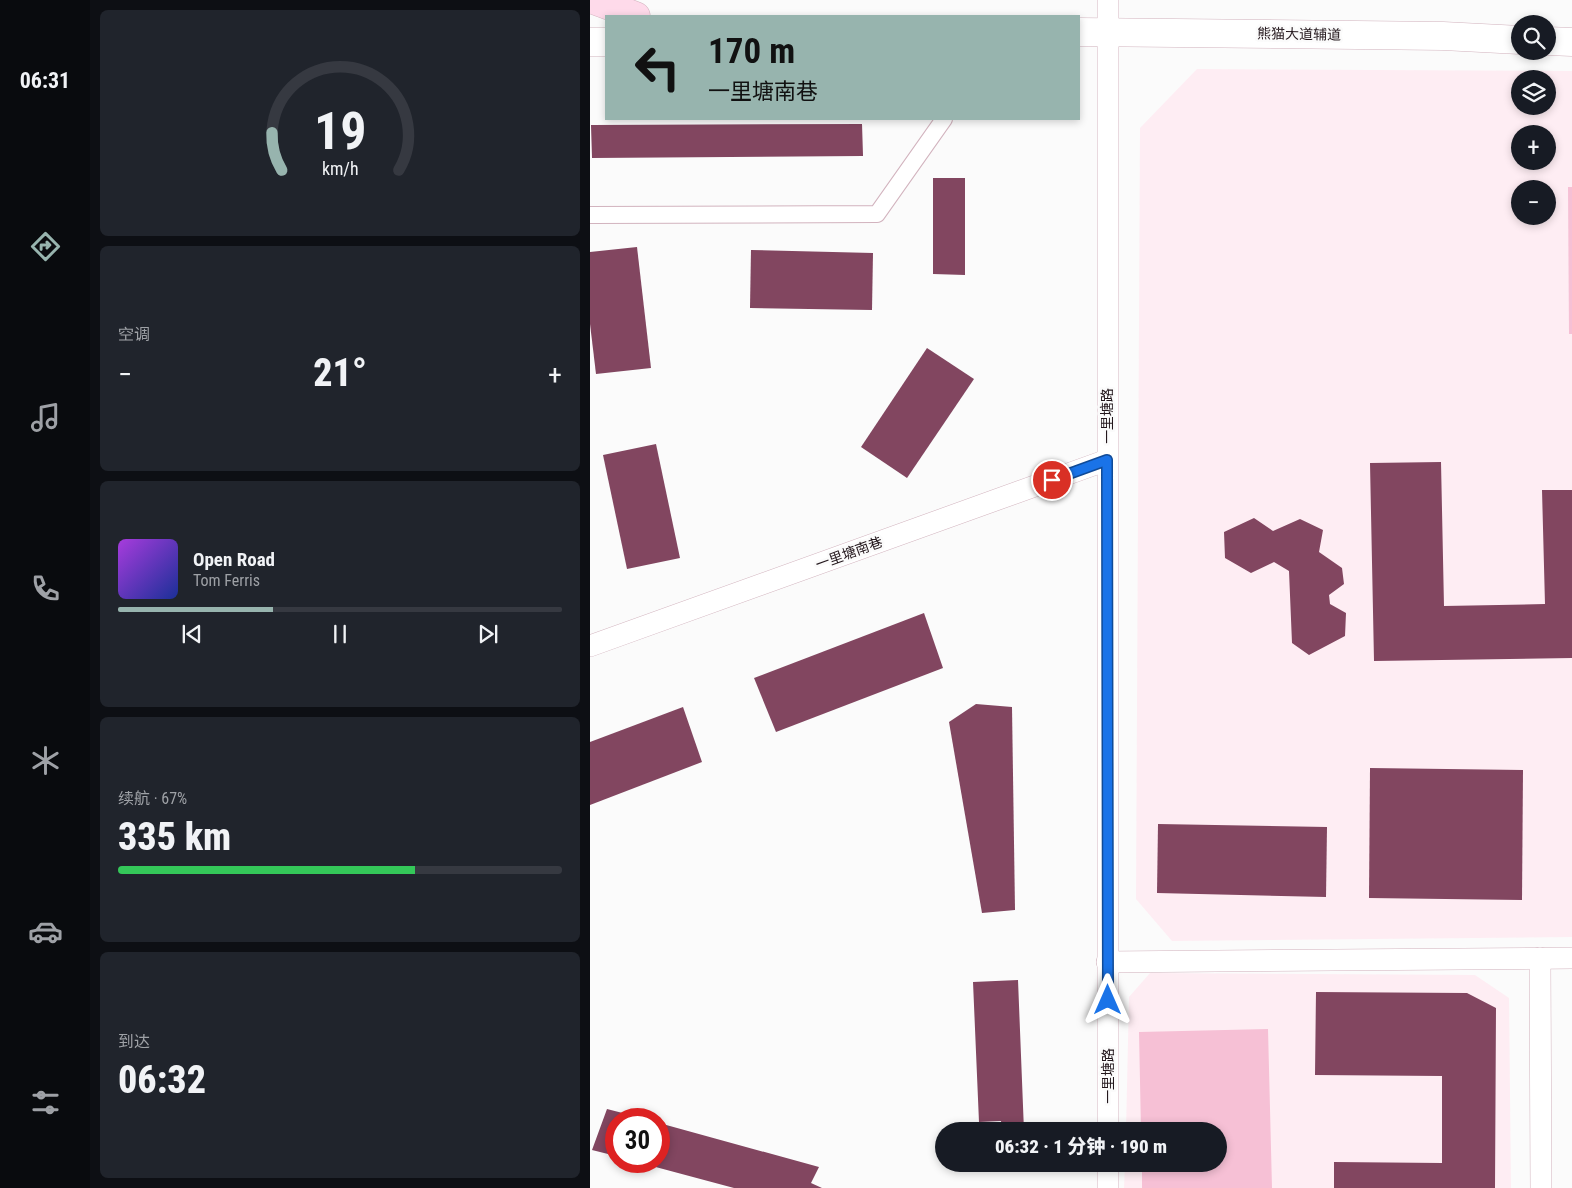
<!DOCTYPE html>
<html lang="zh">
<meta charset="utf-8">
<style>
body{margin:0;font-family:"Roboto Condensed","Noto Sans SC",sans-serif;background:#20242c;color:#f1f3f6;height:100vh;display:flex;flex-direction:column;font-size:19px;white-space:nowrap}
*{box-sizing:border-box;margin:0}
p{font-size:16px;color:#9ea1a6}
.icon{flex:none;width:28px;height:28px;fill:none;stroke:currentColor;stroke-width:2;stroke-linecap:round;stroke-linejoin:round}
.map{position:relative;flex:1;overflow:hidden}
.drawer{display:flex;flex-direction:column;gap:10px;padding:10px;background:#0d0f14;width:500px}
.drawer>*{flex:none}
.top-card{position:absolute;left:15px;top:15px;width:475px;height:105px;border-radius:0px;box-shadow:0 2px 8px #0003;background:#97b4ae;color:#111;overflow:hidden}
.fabs{position:absolute;left:921px;top:15px;display:grid;gap:10px}
.fabs a{display:grid;place-items:center;width:45px;height:45px;border-radius:50%;background:#171b24;box-shadow:0 2px 8px #0003;font-size:25px}
.speed{position:absolute;left:15px;top:1108px;display:flex;gap:10px;font-size:25px;font-weight:700;text-align:center}
.speed>*{display:grid;place-content:center;width:65px;height:65px;border-radius:50%;background:#171b24;box-shadow:0 2px 8px #0003;line-height:1}
.speed .limit{border:8px solid #d22;background:#fff;color:#111}
.pin{position:absolute;display:grid;place-items:center;width:42px;height:42px;color:#fff;margin:-21px;border:2px solid #fff;border-radius:50%;box-shadow:0 1px 5px #0007}
.me{position:absolute;width:55px;margin:-28px;rotate:0deg;stroke-linejoin:round;filter:drop-shadow(0 0 4px #0008)}
.turn{display:flex;align-items:center;gap:18px;height:105px;padding:0 20px;font-size:22px}
.turn .icon{width:65px;height:65px;stroke-width:2.5}
.turn b{display:block;font-size:35px;line-height:42px}
.big{font-size:38px;font-weight:800;line-height:1.1}
.drawer .widget{flex:1;display:flex;flex-direction:column;justify-content:center;gap:8px;min-width:0;padding:0 18px;border-radius:8px;background:#20242c}
.drawer .dial{align-items:center;gap:0}
.dial svg{height:130px;overflow:visible;fill:none;stroke:#363941;stroke-width:7;stroke-linecap:round;text-anchor:middle}
.dial text{fill:#f1f3f6;stroke:none}
.song{display:flex;align-items:center;gap:15px}
.cover{width:60px;height:60px;border-radius:8px;background:linear-gradient(135deg,hsl(280 70% 55%),hsl(230 70% 35%))}
.played{height:5px;border-radius:2px;background:linear-gradient(90deg,#97b4ae 35%,#363941 35%)}
.keys{display:flex;justify-content:space-around;direction:ltr}
.heat{display:flex;justify-content:space-between;align-items:center;font-size:28px;direction:ltr}
.charge{height:8px;border-radius:4px;background:linear-gradient(90deg,#34c759 67%,#363941 0)}
.trip{position:absolute;left:345px;top:1122px;width:292px;height:50px;border-radius:25px;background:#171b24;box-shadow:0 2px 8px #0003;font-weight:800;line-height:50px;text-align:center}
main{display:flex;flex:1;min-height:0}
.tabs{display:flex;flex-direction:column;width:90px;justify-content:space-around;align-items:center;background:#090b0e;color:#9ea1a6}
.tabs .icon{width:35px;height:35px}
.tabs .current{color:#97b4ae}
.tabs b{font-size:22px;color:#f1f3f6}
.map>svg:first-child{display:block}
</style>
<main>
<nav class="tabs">
<b>06:31</b>
<svg class="icon current" aria-label="directions" viewBox="0 0 24 24"><path d="M12 3l9 9-9 9-9-9zM9 14v-3h6M13 9l2 2-2 2"/></svg>
<svg class="icon" aria-label="music" viewBox="0 0 24 24"><path d="M9 18V5l10-2v13"/><circle cx="6" cy="18" r="3"/><circle cx="16" cy="16" r="3"/></svg>
<svg class="icon" aria-label="phone" viewBox="0 0 24 24"><path d="M5 4h4l2 5-3 2q2 4 5 5l2-3 5 2v4C11 20 4 13 5 4z"/></svg>
<svg class="icon" aria-label="climate" viewBox="0 0 24 24"><path d="M12 3v18M4 7l16 10M4 17L20 7"/></svg>
<svg class="icon" aria-label="car" viewBox="0 0 24 24"><path d="M5 17H2v-5l4-1 3-4h7l3 4 3 1v5h-3M9 17h6M6 11h13"/><circle cx="7" cy="17" r="2"/><circle cx="17" cy="17" r="2"/></svg>
<svg class="icon" aria-label="filters" viewBox="0 0 24 24"><path d="M4 7h16M4 17h16"/><circle cx="9" cy="7" r="2"/><circle cx="15" cy="17" r="2"/></svg>
</nav>
<section class="drawer">
<div class="widget dial"><svg viewBox="0 0 100 80">
<path d="M14 69A42 42 0 1 1 86 69"/>
<path d="M14 69A42 42 0 0 1 8 46" stroke="#97b4ae"/>
<text x="50" y="56" font-size="32" font-weight="700">19</text>
<text x="50" y="72" font-size="11">km/h</text>
</svg></div>
<div class="widget"><p>空调</p>
<div class="heat"><a>−</a><b class="big">21°</b><a>+</a></div>
</div>
<div class="widget">
<div class="song"><i class="cover"></i><div><b>Open Road</b><p>Tom Ferris</p></div></div>
<div class="played"></div>
<div class="keys"><svg class="icon" aria-label="previous" viewBox="0 0 24 24"><path d="M18 5L8 12l10 7zM5 5v14"/></svg><svg class="icon" aria-label="pause" viewBox="0 0 24 24"><path d="M8 5v14M16 5v14"/></svg><svg class="icon" aria-label="next" viewBox="0 0 24 24"><path d="M6 5l10 7-10 7zM19 5v14"/></svg></div>
</div>
<div class="widget"><p>续航 · 67%</p><b class="big">335 km</b><div class="charge"></div></div>
<div class="widget"><p>到达</p><b class="big">06:32</b></div>
</section>
<div class="map">
<svg width="982" height="1188" viewBox="0 0 982 1188">
<rect width="100%" height="100%" fill="#fbfbfb"/>
<g fill="#feedf3" fill-rule="evenodd">
<path d="M607,69L982,71V937L582,941L546,899L550,128ZM930,79H958V106H930ZM930,134H958V161H930ZM930,189H958V216H930Z"/>
<path d="M560,973L885,975L919,998L921,1188H534L535,1164H629V1131H536L539,997Z"/>
</g>
<g fill="#f6c0d5">
<path d="M978,187H982V334H979Z"/>
<path d="M678,1029L682,1188H552V1164H629V1131H551L549,1032Z"/>
</g>
<g fill="#824660">
<path d="M272,124L273,156L2,158L1,125Z"/>
<path d="M343,178H375V275L343,274Z"/>
<path d="M47,247L61,368L6,374L0,324V252Z"/>
<path d="M161,250L283,253L282,310L160,308Z"/>
<path d="M337,348L384,379L317,478L271,447Z"/>
<path d="M66,444L90,558L37,569L13,455Z"/>
<path d="M851,462L854,606L955,604L952,490H982V658L784,661L780,463Z"/>
<path d="M664,518L683,531L710,519L733,530L729,552L752,568L754,584L739,595L740,604L756,613L755,636L719,655L702,643L699,571L684,562L661,573L635,558L634,532Z"/>
<path d="M334,613L353,668L186,732L164,678Z"/>
<path d="M386,704L422,707L425,910L392,913L359,722Z"/>
<path d="M93,707L112,762L0,805V742Z"/>
<path d="M780,768L933,770L932,900L779,898Z"/>
<path d="M568,824L737,827L736,897L567,893Z"/>
<path d="M428,980L434,1131H412L411,1121L389,1122L383,982Z"/>
<path d="M726,992L877,993L906,1008L905,1188H744V1162L852,1163V1076L725,1075Z"/>
<path d="M17,1109L52,1118L26,1119V1156L2,1150Z"/>
<path d="M69,1123L229,1167L221,1183L232,1188H144L47,1162L69,1161Z"/>
</g>
<g fill="none" stroke-linecap="round" stroke-linejoin="round">
<defs>
<path id="pedestrian" d="M0,215L287,214L354,119"/>
<g id="minor">
<path d="M0,646L517,460"/>
<path d="M950,958L951,1188"/>
<path d="M517,962L982,958"/>
<path d="M518,1131V0"/>
<path d="M518,1164V1188"/>
</g>
<g id="tertiary">
<path d="M489,32L853,36L930,40"/>
<path d="M958,41L982,42"/>
<path d="M0,42H16"/>
</g>
<path id="secondary" d="M3,0L46,16"/>
</defs>
<use href="#pedestrian" stroke="#d2b3be" stroke-width="18"/>
<use href="#minor" stroke="#d2b3be" stroke-width="22"/>
<use href="#tertiary" stroke="#d2b3be" stroke-width="29"/>
<use href="#secondary" stroke="#d2b3be" stroke-width="29"/>
<use href="#pedestrian" stroke="#fff" stroke-width="16"/>
<use href="#minor" stroke="#fff" stroke-width="21"/>
<use href="#tertiary" stroke="#fff" stroke-width="28"/>
<use href="#secondary" stroke="#fedaea" stroke-width="28"/>
</g>
<g fill="none" stroke-linecap="round" stroke-linejoin="round">
<defs>
<path id="route" d="M462,480L517,460L518,1000"/>
</defs>
<use href="#route" stroke="#114b97" stroke-width="12"/>
<use href="#route" stroke="#1a73e8" stroke-width="9"/>
</g>
<g text-anchor="middle" stroke-width="5" stroke-linejoin="round" paint-order="stroke">
<g font-size="14" fill="#23171c" stroke="#fbfbfb">
<text transform="translate(709 34) rotate(1)" y="5">熊猫大道辅道</text>
<text transform="translate(517 416) rotate(-90)" y="5">一里塘路</text>
<text transform="translate(259 553) rotate(-20)" y="5">一里塘南巷</text>
<text transform="translate(518 1076) rotate(-90)" y="5">一里塘路</text>
</g>
</g>
</svg>
<div class="fabs">
<a><svg class="icon" aria-label="search" viewBox="0 0 24 24"><circle cx="10" cy="10" r="6"/><path d="M15 15l6 6"/></svg></a>
<a><svg class="icon" aria-label="layers" viewBox="0 0 24 24"><path d="M12 4l9 5-9 5-9-5zM3 14l9 5 9-5"/></svg></a>
<a>+</a>
<a>−</a>
</div>
<div class="speed"><div class="limit">30</div></div>
<div class="pin" style="left:462px;top:480px;background:#d93025"><svg class="icon" aria-label="arrive" viewBox="0 0 24 24"><path d="M6 21V4h12l-3 4 3 4H6"/></svg></div>
<svg class="me" style="left:518px;top:1000px" viewBox="-20 -20 40 40"><path d="M0-17L14 15 0 8-14 15z" fill="#1a73e8" stroke="#fff" stroke-width="4"/></svg>
<div class="trip">06:32 · 1 分钟 · 190 m</div>
<div class="top-card">
<div class="turn"><svg class="icon" aria-label="left" viewBox="0 0 24 24"><path d="M17 20v-9H6M10 6l-5 5 5 5"/></svg><div><b>170 m</b>一里塘南巷</div></div>
</div>
</div>
</main>
